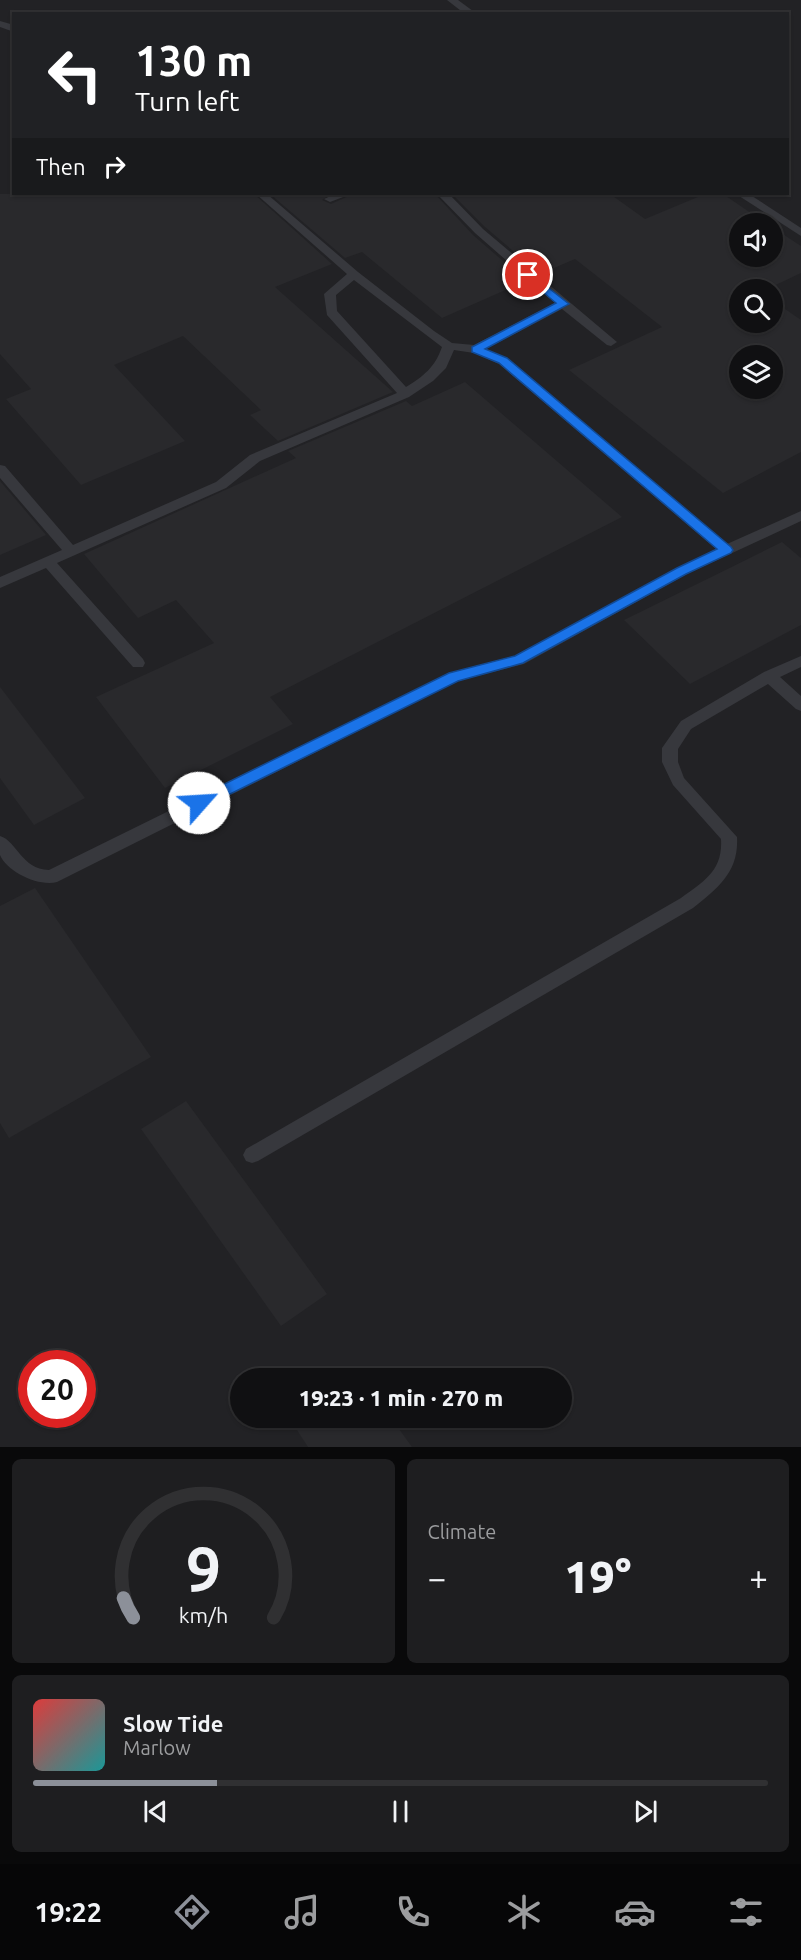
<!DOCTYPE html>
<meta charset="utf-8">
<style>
body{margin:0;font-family:Ubuntu,sans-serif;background:#1e1e20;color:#f1f3f6;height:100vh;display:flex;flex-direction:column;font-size:22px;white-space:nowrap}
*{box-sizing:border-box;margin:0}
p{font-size:20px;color:#9c9d9f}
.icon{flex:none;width:33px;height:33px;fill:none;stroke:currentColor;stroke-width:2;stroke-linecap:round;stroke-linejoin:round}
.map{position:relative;height:1447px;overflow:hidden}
.sheet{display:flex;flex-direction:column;gap:12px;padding:12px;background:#09090a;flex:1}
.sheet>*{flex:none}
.banner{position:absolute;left:12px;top:12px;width:777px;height:183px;border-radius:0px;box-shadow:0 2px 4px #0004,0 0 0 2px #303032;background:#202124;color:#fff;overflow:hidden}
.fabs{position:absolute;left:729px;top:213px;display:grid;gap:12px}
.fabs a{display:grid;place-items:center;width:54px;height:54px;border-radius:50%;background:#101012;box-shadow:0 2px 4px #0004,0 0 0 2px #303032;font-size:30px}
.speed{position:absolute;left:18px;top:1350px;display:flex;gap:12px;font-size:30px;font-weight:700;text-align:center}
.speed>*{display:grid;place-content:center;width:78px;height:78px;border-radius:50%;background:#101012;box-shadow:0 2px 4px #0004,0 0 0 2px #303032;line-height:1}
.speed .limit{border:9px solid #d22;background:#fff;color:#111}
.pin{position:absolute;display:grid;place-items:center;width:51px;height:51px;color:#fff;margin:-26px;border:3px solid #fff;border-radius:50%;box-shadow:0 2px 6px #0007}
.me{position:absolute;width:66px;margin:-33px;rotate:64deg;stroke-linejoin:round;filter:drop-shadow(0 0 4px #0008)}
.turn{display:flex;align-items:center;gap:21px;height:126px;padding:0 24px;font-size:27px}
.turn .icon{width:78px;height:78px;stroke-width:2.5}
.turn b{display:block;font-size:42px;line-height:51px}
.then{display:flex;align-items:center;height:57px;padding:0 24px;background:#0003;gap:12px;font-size:22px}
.big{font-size:45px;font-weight:800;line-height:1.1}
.sheet .card{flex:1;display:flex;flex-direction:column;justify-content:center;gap:9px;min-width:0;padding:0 21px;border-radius:9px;background:#1e1e20}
.sheet .dial{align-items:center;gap:0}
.dial svg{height:156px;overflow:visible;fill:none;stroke:#303032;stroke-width:7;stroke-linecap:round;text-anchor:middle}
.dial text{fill:#f1f3f6;stroke:none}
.song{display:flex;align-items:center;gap:18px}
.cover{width:72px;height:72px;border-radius:9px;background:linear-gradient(135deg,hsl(0 70% 55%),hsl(180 70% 35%))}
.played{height:6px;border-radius:3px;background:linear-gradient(90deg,#8c9099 25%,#303032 25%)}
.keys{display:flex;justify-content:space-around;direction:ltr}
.heat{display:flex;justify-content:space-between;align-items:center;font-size:33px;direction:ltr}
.sheet .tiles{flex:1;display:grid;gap:12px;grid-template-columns:1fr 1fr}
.card:last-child{grid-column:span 2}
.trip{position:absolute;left:230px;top:1368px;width:342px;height:60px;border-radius:30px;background:#101012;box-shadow:0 2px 4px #0004,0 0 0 2px #303032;font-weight:800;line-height:60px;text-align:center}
.tabs{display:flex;height:96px;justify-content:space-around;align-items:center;background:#060607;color:#9c9d9f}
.tabs .icon{width:42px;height:42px}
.tabs .current{color:#8c9099}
.tabs b{font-size:27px;color:#f1f3f6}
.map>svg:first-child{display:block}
</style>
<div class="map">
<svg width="801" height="1447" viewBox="0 0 801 1447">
<rect width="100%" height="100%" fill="#161618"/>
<path fill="#222225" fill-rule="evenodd" d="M0,0H801V1447H0ZM14,14H788V194H14ZM740,224H772V256H740ZM740,290H772V322H740ZM740,356H772V388H740ZM32,1364H82V1414H32ZM240,1378H561V1418H240Z"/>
<g fill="#29292c" fill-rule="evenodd">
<path d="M0,194H254L332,264L275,287L393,392L278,441L250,415L261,410L183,336L114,365L185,441L81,485L6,399L31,389L0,354Z"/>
<path d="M270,194H331L322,200L331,204L353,194H435L473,235L526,281L442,318L362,252L345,258Z"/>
<path d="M452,194H610L645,219L705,194H723L767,224H740V256H772V227L801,246V273L765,290H740V322H772V300L801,320V452L723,493L569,370L662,327L575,259L540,274L485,227ZM740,356H772V388H740Z"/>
<path d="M465,382L622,517L270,697L293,724L165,788L96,697L214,643L176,600L138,618L84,554L296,458L288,451L406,401L412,406Z"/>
<path d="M0,481L46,535L0,555Z"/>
<path d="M782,542L801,558V625L690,684L624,620Z"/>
<path d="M0,687L85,798L34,825L0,778Z"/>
<path d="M35,888L151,1057L9,1138L0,1123V906Z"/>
<path d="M186,1101L327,1294L281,1326L141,1129Z"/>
<path d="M315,1418H391L412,1447H308L297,1430Z"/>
</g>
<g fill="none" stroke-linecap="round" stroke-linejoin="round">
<g fill="#37383d" fill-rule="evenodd">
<path d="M447,0H458L477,14H465Z"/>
<path d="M0,21L14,25V32L0,27Z"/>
<path d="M256,194H267L358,272L434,331L452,343L474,345L555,303L475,233L437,194H449L483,229L617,342L611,346L607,345L562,309L486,349L507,358L727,544L801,511V521L687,574L524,664L458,681L57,882C39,887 7,872 0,855C0,850 0,841 0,836C17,841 21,869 49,870L449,673L515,656L677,568L716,549L499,364L474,353L454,350L446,368L433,381L409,397L260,461L226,488L57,563L143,659L145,663L143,667H133L46,568L0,588V577L62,550L0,478V465L5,466L73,545L216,482L250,455L397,393L327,315L324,294L347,274ZM354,280L442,347C435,367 424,376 406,387L337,311L336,295Z"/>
<path d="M335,194H351L330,202L324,199Z"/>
<path d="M736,194H749L801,228V236Z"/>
<path d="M801,656V667L780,677L801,696V711L796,709L768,684L691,729L678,749V762L684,778L737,837C739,872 718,888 693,908L258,1161L252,1163L246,1161L243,1155L246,1149L681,898C704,881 723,871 721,839L673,785L662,762V748L681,721L764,672Z"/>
</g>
</g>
<path fill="#1a73e8" stroke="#114b97" stroke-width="1.5" d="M528,272L569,304L485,349L507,358L731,547L733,550L731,553L686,574L523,663L458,681L204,807H194L192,803L194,799L449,673L515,656L677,568L717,549L499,363L472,352V347L556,303L525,277V273Z"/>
</svg>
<div class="fabs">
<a><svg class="icon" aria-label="sound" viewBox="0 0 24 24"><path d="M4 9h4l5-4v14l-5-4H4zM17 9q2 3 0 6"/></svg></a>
<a><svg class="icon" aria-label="search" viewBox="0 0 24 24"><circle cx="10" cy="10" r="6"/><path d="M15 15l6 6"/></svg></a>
<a><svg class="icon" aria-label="layers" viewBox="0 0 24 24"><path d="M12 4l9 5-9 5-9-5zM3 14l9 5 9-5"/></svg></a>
</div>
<div class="speed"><div class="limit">20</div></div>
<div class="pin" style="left:528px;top:275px;background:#d93025"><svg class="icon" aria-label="arrive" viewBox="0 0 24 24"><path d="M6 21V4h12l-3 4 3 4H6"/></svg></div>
<svg class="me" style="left:199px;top:803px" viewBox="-20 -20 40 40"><circle r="19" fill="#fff"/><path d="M0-13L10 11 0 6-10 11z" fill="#1a73e8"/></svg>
<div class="trip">19:23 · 1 min · 270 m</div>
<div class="banner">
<div class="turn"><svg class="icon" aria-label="left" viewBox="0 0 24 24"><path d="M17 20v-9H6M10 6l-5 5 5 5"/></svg><div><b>130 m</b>Turn left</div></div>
<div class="then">Then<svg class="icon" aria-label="right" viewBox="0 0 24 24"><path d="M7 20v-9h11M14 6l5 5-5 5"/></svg></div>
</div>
</div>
<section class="sheet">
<div class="tiles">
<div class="card dial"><svg viewBox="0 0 100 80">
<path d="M14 69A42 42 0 1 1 86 69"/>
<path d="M14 69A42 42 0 0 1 9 59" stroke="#8c9099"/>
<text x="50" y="56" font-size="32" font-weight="700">9</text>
<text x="50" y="72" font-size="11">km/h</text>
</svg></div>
<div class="card"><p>Climate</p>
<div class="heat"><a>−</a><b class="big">19°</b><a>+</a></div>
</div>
<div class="card">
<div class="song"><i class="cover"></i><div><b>Slow Tide</b><p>Marlow</p></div></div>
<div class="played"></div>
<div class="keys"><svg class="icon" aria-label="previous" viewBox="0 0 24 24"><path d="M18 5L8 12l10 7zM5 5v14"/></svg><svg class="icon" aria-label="pause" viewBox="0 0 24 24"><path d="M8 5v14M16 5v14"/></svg><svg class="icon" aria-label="next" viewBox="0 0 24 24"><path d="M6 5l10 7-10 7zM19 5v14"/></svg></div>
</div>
</div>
</section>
<nav class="tabs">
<b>19:22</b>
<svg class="icon current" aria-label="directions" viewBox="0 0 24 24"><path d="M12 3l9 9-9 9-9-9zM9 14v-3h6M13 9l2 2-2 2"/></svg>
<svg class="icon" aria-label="music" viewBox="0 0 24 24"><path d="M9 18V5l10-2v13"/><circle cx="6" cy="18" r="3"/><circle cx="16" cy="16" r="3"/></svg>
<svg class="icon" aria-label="phone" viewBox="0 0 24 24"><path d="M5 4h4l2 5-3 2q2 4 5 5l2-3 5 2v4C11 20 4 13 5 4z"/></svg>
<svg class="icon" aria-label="climate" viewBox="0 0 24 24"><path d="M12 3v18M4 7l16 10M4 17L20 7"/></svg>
<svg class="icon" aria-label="car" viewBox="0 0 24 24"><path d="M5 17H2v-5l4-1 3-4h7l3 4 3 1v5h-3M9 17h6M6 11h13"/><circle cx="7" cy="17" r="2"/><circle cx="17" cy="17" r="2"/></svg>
<svg class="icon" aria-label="filters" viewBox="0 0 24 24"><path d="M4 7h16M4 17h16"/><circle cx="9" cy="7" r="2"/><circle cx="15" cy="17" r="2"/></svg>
</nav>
